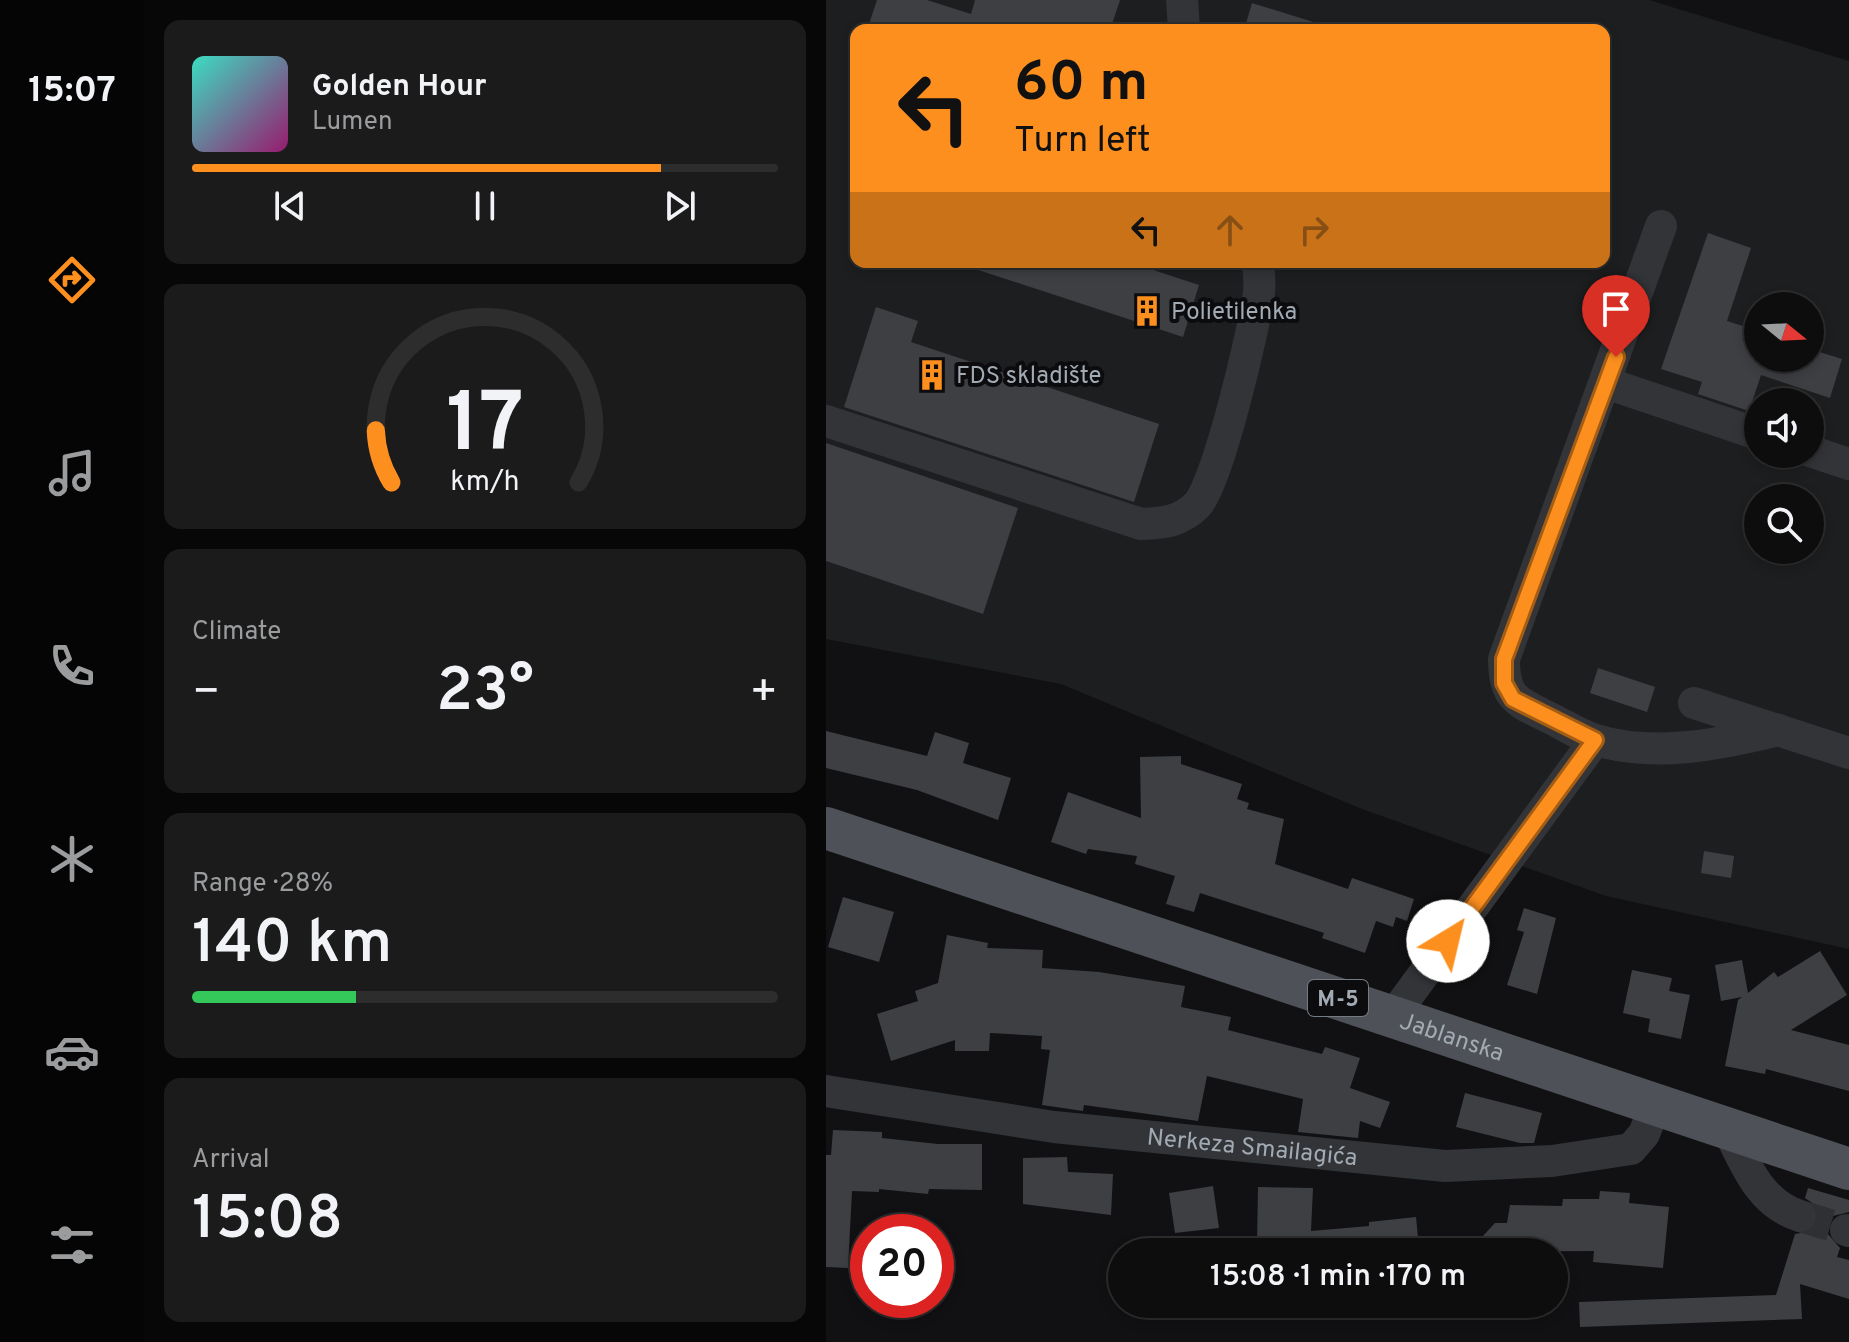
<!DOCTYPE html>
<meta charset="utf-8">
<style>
body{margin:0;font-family:Overpass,sans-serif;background:#1b1b1c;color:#f1f3f6;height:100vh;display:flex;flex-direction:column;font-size:30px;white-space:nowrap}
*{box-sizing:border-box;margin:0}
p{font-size:26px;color:#9a9c9e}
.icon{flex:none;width:44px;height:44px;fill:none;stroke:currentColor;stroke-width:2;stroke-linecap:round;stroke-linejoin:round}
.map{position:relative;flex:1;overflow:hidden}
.side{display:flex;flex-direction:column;gap:20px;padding:20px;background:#070708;width:682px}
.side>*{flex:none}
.hud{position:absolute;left:24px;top:24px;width:760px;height:244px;border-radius:16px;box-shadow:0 4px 12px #0003,0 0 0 2px #2d2d2e;background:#fd8f1f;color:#111;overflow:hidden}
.needle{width:52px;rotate:108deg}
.controls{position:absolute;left:918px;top:292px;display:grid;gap:16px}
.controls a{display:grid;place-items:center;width:80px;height:80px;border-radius:50%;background:#0d0d0e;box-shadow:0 4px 12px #0003,0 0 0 2px #2d2d2e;font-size:40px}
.speed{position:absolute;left:24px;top:1214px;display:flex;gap:16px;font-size:40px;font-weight:700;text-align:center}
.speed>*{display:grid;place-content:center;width:104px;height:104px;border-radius:50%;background:#0d0d0e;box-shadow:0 4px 12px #0003,0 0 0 2px #2d2d2e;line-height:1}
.speed .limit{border:12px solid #d22;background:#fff;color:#111}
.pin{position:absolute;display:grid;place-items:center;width:68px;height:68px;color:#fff;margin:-82px -34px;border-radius:50% 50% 50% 0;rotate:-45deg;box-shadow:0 0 8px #0007}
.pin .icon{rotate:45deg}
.me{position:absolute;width:88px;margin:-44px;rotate:36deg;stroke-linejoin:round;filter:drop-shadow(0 0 6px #0008)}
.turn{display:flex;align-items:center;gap:28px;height:168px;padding:0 32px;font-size:36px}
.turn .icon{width:104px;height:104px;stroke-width:2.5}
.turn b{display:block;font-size:56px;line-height:68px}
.lanes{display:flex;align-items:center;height:76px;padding:0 32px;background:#0003;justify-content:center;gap:40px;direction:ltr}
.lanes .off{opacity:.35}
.big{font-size:60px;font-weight:600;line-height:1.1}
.side .card{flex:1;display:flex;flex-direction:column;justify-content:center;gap:12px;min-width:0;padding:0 28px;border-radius:16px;background:#1b1b1c}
.side .dial{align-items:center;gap:0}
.dial svg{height:208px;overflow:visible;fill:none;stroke:#2d2d2e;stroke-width:7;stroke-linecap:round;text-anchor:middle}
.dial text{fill:#f1f3f6;stroke:none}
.song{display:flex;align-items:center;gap:24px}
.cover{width:96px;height:96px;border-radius:12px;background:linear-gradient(135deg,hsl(170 70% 55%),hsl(320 70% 35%))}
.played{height:8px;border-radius:4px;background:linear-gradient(90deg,#fd8f1f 80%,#2d2d2e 80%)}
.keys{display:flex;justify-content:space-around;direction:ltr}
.heat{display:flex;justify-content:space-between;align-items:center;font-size:44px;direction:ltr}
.charge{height:12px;border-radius:6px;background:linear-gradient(90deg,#34c759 28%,#2d2d2e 0)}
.trip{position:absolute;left:282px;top:1238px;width:460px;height:80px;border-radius:40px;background:#0d0d0e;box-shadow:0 4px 12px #0003,0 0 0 2px #2d2d2e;font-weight:600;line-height:80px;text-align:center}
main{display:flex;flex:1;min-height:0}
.tabs{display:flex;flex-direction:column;width:144px;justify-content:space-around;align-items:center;background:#050506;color:#9a9c9e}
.tabs .icon{width:56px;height:56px}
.tabs .current{color:#fd8f1f}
.tabs b{font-size:36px;color:#f1f3f6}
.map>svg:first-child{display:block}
</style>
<main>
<nav class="tabs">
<b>15:07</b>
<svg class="icon current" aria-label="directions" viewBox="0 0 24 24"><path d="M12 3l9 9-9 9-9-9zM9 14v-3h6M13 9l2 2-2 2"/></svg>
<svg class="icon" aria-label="music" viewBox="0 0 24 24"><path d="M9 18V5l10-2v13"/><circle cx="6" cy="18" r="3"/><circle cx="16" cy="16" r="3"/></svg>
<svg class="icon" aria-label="phone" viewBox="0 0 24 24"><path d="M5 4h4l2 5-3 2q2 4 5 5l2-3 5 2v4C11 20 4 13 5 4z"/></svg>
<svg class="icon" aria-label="climate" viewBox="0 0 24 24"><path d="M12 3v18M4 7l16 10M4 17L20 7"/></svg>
<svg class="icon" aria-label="car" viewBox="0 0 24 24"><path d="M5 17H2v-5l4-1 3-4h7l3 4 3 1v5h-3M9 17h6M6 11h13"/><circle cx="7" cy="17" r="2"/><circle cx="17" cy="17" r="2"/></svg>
<svg class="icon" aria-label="filters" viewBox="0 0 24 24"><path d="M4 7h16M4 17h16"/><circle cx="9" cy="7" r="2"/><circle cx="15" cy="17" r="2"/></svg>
</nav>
<section class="side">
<div class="card">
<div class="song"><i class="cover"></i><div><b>Golden Hour</b><p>Lumen</p></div></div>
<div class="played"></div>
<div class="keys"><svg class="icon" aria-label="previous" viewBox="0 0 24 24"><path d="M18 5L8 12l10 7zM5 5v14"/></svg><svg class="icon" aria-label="pause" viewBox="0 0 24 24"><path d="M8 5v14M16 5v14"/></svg><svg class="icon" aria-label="next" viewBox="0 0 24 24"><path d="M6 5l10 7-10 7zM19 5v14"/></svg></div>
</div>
<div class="card dial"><svg viewBox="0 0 100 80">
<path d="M14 69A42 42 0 1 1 86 69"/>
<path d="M14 69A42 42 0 0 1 8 49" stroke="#fd8f1f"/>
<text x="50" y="56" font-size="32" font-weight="700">17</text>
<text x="50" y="72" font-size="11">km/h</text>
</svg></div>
<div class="card"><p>Climate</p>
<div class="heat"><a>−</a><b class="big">23°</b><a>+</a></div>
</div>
<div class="card"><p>Range · 28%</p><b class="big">140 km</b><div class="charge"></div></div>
<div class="card"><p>Arrival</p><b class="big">15:08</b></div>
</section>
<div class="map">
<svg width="1023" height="1342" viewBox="0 0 1023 1342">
<rect width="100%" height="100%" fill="#111113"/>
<path fill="#1d1e20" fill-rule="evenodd" d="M0,0H823L1023,61V949L780,896L536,809L235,684L0,639ZM30,30H778V262H30ZM932,306H984V358H932ZM932,402H984V454H932ZM932,498H984V550H932Z"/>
<g fill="#3d3f43">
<path d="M51,0H101L145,14L149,0H294L284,30H41Z"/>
<path d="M426,3L497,25V30H418Z"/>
<path d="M882,233L925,248L901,321L932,331V358H984V349L1016,359L1004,398L935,375L923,411L872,394L876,382L835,369Z"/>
<path d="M141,262H303L373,285L357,337L140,266Z"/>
<path d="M50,307L92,321L85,342L333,424L308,502L18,407Z"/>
<path d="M0,443L192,508L157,614L0,561Z"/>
<path d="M772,668L829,687L821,712L764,693Z"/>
<path d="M0,731L101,756L109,732L143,743L137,763L185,778L172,820L91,790L0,768Z"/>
<path d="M355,756V764L416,784L411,799L423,803L421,809L458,819L449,864L522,889L526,878L588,899L581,921L570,917L567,927L550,921L539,953L496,938L498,933L374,893L368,912L340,904L349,876L309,864L311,856L262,849L260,854L225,842L242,792L315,818L314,757Z"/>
<path d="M878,851L908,856L905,878L875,873Z"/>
<path d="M17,897L68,912L53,962L2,947Z"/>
<path d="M698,908L730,918L711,994L681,985L698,932L691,930Z"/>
<path d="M121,935L162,943L161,948L217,950L216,968L273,972L359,986L355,1007L405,1017L402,1030L496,1054L499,1047L534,1058L524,1088L564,1102L554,1128L534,1121L532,1138L472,1132L477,1099L381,1076L372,1121L258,1105L257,1111L216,1105L224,1050L215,1049L216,1036L164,1033L163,1051H129V1040L65,1061L51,1014L92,1001L89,991L112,983Z"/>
<path d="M994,951L1021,995L965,1030L1023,1045V1091L940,1069L939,1074L899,1066L912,1000L916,997L895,1001L889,965L916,960L922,993L948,972L952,977Z"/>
<path d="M806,970L846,978L843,991L864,995L855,1039L822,1032L824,1019L797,1013Z"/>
<path d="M639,1093L716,1113L708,1143H694L630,1127Z"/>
<path d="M7,1130L56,1132V1138L112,1144H156V1190L103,1189L102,1194L53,1189V1192L26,1191L22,1268L0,1267V1155H5Z"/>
<path d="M241,1157L242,1172L287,1174L285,1215L197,1204V1158Z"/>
<path d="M387,1186L393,1228L349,1233L343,1193Z"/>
<path d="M432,1187L487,1188L485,1231L543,1226V1222L590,1217L592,1238L579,1239L580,1252H476L475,1244L431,1243Z"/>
<path d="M982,1188L1023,1200V1212L1007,1216L1001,1233L1014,1248L1011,1257L1023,1260V1299L974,1284L976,1319L754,1327L753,1302L950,1295L969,1234L985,1231L992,1223L989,1205L979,1198Z"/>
<path d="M774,1191L804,1193L803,1203L843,1207L837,1268L767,1262L768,1251L642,1252L669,1223H681L684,1205L736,1206L737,1199H773Z"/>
</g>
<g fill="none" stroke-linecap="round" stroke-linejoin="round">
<path stroke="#2e3033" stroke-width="32" stroke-dasharray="32 16" stroke-linecap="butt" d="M974,1216L1020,1230"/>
<g stroke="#323438" stroke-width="32">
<path d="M356,0L358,30"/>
<path d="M835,226L678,659C678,700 692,702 726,719C740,726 755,736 770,740C829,758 895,744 953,730"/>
<path d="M780,383L932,434"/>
<path d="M0,421L315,524C338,523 354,522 371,505C392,484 428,328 433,293C434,283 433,272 432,262"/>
<path d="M984,451L1023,464"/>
<path d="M868,703L1023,753"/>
<path d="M567,1016L769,740"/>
<path id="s1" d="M0,1091L228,1127L619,1166L726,1161L805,1149L818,1134L829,1106"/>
<path d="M902,1129C919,1164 934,1204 974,1216"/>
<path d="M1020,1230L1023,1231"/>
</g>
<path stroke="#4e5157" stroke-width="42" id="s2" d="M0,828L1023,1169"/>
</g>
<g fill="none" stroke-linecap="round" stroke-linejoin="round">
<defs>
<path id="route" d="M622,941L769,740L687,699L678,683V659L790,357"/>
</defs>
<use href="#route" stroke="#a45d14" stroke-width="20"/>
<use href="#route" stroke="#fd8f1f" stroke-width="14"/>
</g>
<defs>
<symbol id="building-bare" viewBox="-9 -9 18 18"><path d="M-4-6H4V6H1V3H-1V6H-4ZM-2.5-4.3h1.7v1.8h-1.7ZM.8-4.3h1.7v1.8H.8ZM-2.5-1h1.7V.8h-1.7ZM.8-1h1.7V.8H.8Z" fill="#fd8f1f" stroke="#0c0c0e" stroke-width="2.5" paint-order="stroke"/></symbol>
</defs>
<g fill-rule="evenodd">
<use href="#building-bare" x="299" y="289" width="44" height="44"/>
<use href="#building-bare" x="84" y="353" width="44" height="44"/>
</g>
<g text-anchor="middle" stroke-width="8" stroke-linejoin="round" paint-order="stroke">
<rect fill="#0c0c0e" stroke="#757b82" stroke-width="2" x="482" y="980" width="60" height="36" rx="6"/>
<g font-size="22" font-weight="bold" fill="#a2aab4">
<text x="512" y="1006">M-5</text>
</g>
<g font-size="24" fill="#a2aab4" stroke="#0c0c0e" text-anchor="start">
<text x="345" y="319">Polietilenka</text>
<text x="130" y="383">FDS skladište</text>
</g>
<g font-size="24" fill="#a2aab4" stroke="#0c0c0e">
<text dy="8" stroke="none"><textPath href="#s2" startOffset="660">Jablanska</textPath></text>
<text dy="8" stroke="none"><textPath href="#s1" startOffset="430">Nerkeza Smailagića</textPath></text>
</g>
</g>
</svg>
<div class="controls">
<a><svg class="needle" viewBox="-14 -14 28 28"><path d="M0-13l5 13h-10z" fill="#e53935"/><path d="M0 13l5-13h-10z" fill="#9a9c9e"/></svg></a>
<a><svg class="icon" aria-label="sound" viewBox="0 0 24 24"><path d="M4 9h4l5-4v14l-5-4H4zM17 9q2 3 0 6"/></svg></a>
<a><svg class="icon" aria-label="search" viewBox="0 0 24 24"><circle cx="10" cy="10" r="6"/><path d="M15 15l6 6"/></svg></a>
</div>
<div class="speed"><div class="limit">20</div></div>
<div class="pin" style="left:790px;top:357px;background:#d93025"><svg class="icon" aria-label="arrive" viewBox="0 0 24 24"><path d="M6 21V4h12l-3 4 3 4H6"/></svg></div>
<svg class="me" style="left:622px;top:941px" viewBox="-20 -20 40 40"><circle r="19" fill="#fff"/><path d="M0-13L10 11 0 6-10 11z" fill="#fd8f1f"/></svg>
<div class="trip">15:08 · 1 min · 170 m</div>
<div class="hud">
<div class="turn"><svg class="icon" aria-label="left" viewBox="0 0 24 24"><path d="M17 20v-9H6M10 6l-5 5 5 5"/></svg><div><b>60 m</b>Turn left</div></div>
<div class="lanes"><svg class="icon" aria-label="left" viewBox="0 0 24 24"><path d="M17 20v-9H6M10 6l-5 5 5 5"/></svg><svg class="icon off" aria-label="ahead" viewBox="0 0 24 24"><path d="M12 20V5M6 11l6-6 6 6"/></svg><svg class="icon off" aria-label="right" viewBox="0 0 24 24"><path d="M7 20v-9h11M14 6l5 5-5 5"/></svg></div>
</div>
</div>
</main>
